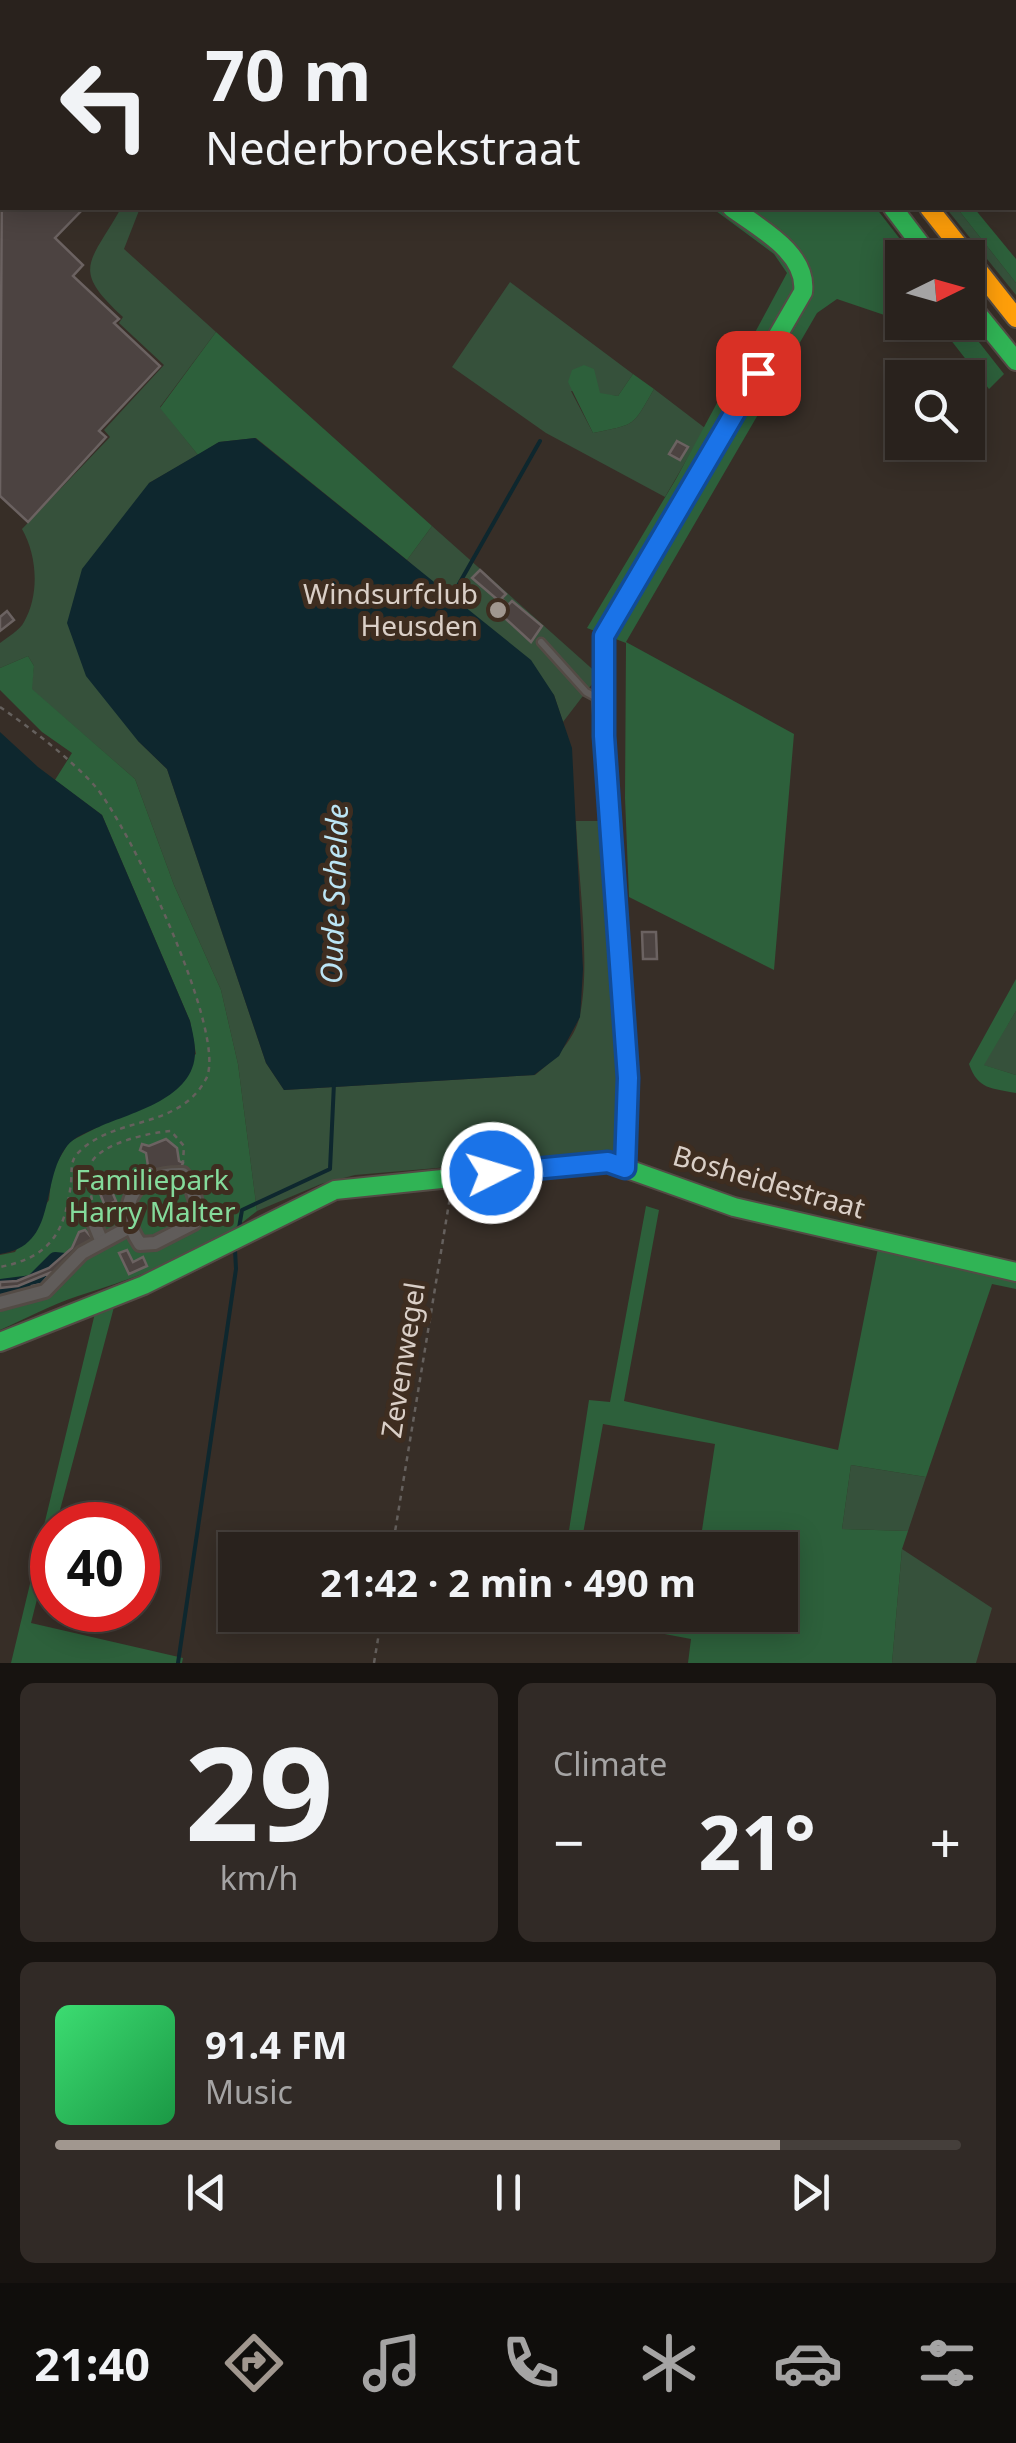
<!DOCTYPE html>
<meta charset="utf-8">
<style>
body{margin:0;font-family:"Noto Sans",sans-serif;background:#312a26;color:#f1f3f6;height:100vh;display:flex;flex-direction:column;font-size:38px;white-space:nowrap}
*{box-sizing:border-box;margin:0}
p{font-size:32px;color:#a5a4a4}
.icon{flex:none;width:55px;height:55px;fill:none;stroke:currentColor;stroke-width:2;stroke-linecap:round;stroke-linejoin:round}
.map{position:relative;height:1663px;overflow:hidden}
.sheet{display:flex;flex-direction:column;gap:20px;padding:20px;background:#171310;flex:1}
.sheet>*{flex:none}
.top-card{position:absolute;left:0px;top:0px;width:1018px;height:210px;box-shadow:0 5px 25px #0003,0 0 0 2px #453f3b;background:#29221d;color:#f1f3f6;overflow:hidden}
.needle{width:65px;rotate:85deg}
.tools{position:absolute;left:885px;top:240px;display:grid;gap:20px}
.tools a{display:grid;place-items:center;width:100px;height:100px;border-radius:0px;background:#29221d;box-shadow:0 5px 25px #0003,0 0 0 2px #453f3b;font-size:50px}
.speed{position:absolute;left:30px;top:1502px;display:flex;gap:20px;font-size:50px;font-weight:700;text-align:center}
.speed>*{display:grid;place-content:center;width:130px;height:130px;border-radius:50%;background:#29221d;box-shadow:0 5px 25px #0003,0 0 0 2px #453f3b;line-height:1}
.speed .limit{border:15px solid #d22;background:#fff;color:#111}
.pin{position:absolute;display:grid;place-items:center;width:85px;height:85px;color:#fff;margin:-42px;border-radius:20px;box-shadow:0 5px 15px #0006}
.me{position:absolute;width:110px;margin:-55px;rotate:85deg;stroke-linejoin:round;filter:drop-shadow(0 0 8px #0008)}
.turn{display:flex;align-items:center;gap:35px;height:210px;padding:0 40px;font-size:45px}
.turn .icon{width:130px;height:130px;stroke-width:2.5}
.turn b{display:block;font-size:70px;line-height:85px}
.big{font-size:75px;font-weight:700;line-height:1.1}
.sheet .widget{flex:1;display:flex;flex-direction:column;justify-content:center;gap:15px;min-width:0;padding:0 35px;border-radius:15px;background:#312a26}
.sheet .dial{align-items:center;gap:0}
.dial b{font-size:130px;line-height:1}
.song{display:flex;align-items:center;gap:30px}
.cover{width:120px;height:120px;border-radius:15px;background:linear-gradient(135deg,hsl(140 70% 55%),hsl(140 70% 35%))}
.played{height:10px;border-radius:5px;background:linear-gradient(90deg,#a1978f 80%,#453f3b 80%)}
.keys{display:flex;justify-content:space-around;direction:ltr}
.heat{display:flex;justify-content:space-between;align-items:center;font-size:55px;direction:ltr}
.sheet .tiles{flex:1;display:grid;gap:20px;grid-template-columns:1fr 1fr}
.widget:last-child{grid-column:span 2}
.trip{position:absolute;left:218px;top:1532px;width:580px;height:100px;border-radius:0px;background:#29221d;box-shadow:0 5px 25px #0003,0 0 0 2px #453f3b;font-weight:700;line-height:100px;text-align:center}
.menu{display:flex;height:160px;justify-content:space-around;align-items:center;background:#100e0c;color:#a5a4a4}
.menu .icon{width:70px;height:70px}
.menu .on{color:#a1978f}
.menu b{font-size:45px;color:#f1f3f6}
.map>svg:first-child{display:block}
</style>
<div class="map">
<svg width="1016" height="1663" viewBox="0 0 1016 1663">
<rect width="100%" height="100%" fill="#372e27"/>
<g fill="#36513b">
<path d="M121,208H140L124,249L216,332L160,407L198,455L149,483L138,741L167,769L266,1063L284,1090L535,1075C554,1060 575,1040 580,1015C591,963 578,875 576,821H602L621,1063L618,1147L611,1153L355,1175L321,1184L257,1211L238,1064L221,990L174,885L135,779L31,689L34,666L28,656L0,668V643C8,637 20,630 24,622C40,594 37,555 22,529L110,437L104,430L164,365L119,323L123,317C70,268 90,264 121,208Z"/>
<path d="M946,208H957L1016,283V295Z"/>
<path d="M510,282L633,374L618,396L571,391L593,433C637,424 632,427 654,389L705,428L665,497L546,433L452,367Z"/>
<path d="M432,526L599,675L563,722L554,695L407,560Z"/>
<path d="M1016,1011V1075L983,1065Z"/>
<path d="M851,1465L926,1477L908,1531L842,1529Z"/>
<path d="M902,1549L992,1608L976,1663H892Z"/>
</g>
<g fill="#2d603b">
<path d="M712,208H876L914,257L902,258V321L837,299L817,313L626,642L794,734L774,970L629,897L625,798L626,643L587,628L676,479L787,273L774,254Z"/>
<path d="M957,208H974L1016,259V283Z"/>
<path d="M931,323H964L1004,374L989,389L943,330Z"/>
<path d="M216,332L432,526L407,560L256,438L219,442L198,455L160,408Z"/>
<path d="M584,365L594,369L600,393L618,396L633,374L654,389C632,427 637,424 593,433L568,382L572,370Z"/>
<path d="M28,656L34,666L32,689L135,779L174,885L221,990L238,1064L257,1211C207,1254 140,1276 78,1296C51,1305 25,1319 0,1330V1255L15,1252L49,1200L52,1171L69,1142L96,1128L196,1054L190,1021L102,815L55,780L72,753L42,732L0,690V668Z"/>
<path d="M1016,979V1011L984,1065L1016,1075V1093C992,1088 978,1090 969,1064Z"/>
<path d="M646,1206L659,1210L624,1401L838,1450L878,1248L1016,1278V1289L992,1284L926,1477L851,1465L842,1529L908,1531L902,1549L892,1663H688L691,1639L564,1615H648L686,1624L688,1615H780V1550H699L715,1444L603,1424L580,1550H566L589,1400L610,1402Z"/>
<path d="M114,1307L56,1525H52V1540L31,1623L183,1658L182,1663H11L95,1313Z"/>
</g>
<g fill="#0e272e">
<path d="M255,438L531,660L554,695L572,748L583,969L580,1017L559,1056L534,1075L284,1090L266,1063L167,769L138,741L86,676L67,623L82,569L149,483L219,442Z"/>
<path d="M0,732L38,767L102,815L190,1021C192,1030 195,1041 195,1051C196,1098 133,1112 99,1127C89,1131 74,1137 67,1146C39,1182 59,1246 0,1254Z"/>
</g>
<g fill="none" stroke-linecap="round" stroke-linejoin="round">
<g stroke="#0e272e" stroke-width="4">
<path d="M451,598L540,441"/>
<path d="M239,1228L242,1210L330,1169L334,1083"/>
<path d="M178,1663L236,1269L235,1250"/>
</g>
<g stroke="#0e272e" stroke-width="14">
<path d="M0,1286L32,1282L55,1259L65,1260"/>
<path d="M0,1296L31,1289"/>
</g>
</g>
<g fill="#4c4341" stroke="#6b6261" stroke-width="2.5">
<path d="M2,162V208H84L55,238L83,265L73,276L119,319L114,323L160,366L99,431L106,437L28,522L0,496Z"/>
<path d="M677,441L688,447L680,460L669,454Z"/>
<path d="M480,570L506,594L499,601L472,578Z"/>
<path d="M502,599L508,605L512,601L542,626L531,642L494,608Z"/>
<path d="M7,611L14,620L0,631V617Z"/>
<path d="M642,932H656L657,959H643Z"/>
<path d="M166,1139L177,1148L179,1161L183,1163L180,1169L158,1173L148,1166L146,1153L140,1150L142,1144L149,1146Z"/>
<path d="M104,1173L116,1201L105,1206L94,1178Z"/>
<path d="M85,1230L93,1239L46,1288L33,1292L32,1286L41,1284L52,1272L18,1286L0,1288V1282L17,1281L49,1268L72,1248L79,1232Z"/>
<path d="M127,1250L133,1262L143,1257L147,1266L129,1274L119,1253Z"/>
</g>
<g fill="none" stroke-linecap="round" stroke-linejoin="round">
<defs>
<path id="lane" d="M541,642L586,692L597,698"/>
<g id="street">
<path d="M462,0L465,2"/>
<path d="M183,1174C193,1188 201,1207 194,1223L155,1243L140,1244C112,1203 137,1172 183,1174Z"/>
<path d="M90,1213L101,1240"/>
<path d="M0,1303L45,1291L82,1253L130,1227"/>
</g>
<g id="fast">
<path d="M738,0L740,2"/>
<path d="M772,0L774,2"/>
<path d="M893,208L931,258"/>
<path d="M968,302L1016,361"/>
<path d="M628,594L803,292C808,253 759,228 732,208"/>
<path d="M0,1342L144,1285L335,1190L608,1162L734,1207L1016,1272"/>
</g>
<g id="slow">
<path d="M929,208L1016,318"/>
<path d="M625,1168L628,1078L602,701L604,636L628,594"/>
</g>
</defs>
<use href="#lane" stroke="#534b45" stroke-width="11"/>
<use href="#street" stroke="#534b45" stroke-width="18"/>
<use href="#fast" stroke="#534b45" stroke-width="22"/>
<use href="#slow" stroke="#534b45" stroke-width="22"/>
<g stroke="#65605d" stroke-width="2.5" stroke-dasharray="5 5" stroke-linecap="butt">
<path d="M0,707C32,729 67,756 94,785C128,823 229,1036 206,1079C178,1131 113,1115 77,1154C70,1162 72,1172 71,1183C65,1232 51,1257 0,1267"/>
<path d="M92,1200C90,1190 88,1176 90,1166C96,1144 151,1132 171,1131L184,1146L183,1162"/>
<path d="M392,1550L451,1191"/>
<path d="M374,1663L382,1615"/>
</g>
<use href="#lane" stroke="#605c5a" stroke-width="6"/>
<use href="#street" stroke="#605c5a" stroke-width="12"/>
<use href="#fast" stroke="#30b455" stroke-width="18"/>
<use href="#slow" stroke="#ff9f0a" stroke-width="18"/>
</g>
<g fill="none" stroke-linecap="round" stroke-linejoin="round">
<defs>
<path id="route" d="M492,1173L608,1162L625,1168L628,1078L604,736V636L758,373"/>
</defs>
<use href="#route" stroke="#114b97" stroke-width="25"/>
<use href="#route" stroke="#1a73e8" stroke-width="18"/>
</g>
<circle fill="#a1978f" stroke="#3e2d20" stroke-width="4" cx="498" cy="610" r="10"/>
<g text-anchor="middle" stroke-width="10" stroke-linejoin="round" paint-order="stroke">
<g font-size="28" fill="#dacfc7" stroke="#3e2d20" text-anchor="end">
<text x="478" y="604">Windsurfclub<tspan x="478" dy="32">Heusden</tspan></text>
</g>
<g font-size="28" fill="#84db9b" stroke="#3e2d20">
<text x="152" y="1190">Familiepark<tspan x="152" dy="32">Harry Malter</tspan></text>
</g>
<g font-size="28" fill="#dacfc7" stroke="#3e2d20">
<text transform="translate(769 1182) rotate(16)" y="10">Bosheidestraat</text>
<text transform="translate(403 1360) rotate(-81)" y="10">Zevenwegel</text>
</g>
<g font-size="30" font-style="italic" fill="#bbe5f5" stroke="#3e2d20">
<text transform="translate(335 894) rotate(-88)" y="10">Oude Schelde</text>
</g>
</g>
</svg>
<div class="tools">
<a><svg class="needle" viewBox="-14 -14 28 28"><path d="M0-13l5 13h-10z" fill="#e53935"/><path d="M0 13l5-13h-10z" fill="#a5a4a4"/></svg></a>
<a><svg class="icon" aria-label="search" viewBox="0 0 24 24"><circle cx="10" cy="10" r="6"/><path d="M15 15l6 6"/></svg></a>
</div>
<div class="speed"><div class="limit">40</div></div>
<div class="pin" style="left:758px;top:373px;background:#d93025"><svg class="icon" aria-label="arrive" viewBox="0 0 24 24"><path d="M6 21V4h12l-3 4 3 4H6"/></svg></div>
<svg class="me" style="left:492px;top:1173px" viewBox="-20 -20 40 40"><circle r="17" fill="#1a73e8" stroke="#fff" stroke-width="3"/><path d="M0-11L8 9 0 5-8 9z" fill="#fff"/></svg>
<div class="trip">21:42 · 2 min · 490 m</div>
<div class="top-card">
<div class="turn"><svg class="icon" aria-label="left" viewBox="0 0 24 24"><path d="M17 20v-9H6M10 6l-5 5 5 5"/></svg><div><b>70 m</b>Nederbroekstraat</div></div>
</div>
</div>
<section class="sheet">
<div class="tiles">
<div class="widget dial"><b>29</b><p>km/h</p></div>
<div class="widget"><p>Climate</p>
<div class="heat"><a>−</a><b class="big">21°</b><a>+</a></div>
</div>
<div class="widget">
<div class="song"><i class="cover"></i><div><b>91.4 FM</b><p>Music</p></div></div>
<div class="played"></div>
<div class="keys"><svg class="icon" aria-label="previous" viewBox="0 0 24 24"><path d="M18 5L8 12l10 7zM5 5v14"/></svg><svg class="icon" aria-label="pause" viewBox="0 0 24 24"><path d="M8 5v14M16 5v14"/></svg><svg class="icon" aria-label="next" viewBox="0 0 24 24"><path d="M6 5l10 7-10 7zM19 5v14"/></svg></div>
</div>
</div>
</section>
<nav class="menu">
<b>21:40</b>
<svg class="icon on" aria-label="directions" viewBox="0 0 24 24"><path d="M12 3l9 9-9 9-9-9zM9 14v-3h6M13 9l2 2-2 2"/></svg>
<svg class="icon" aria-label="music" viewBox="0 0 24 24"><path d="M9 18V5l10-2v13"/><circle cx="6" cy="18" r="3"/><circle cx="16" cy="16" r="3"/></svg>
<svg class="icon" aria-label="phone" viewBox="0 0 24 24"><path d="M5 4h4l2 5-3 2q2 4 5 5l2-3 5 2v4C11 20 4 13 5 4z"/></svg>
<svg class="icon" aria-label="climate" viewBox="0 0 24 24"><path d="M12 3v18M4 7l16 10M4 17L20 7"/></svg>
<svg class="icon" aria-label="car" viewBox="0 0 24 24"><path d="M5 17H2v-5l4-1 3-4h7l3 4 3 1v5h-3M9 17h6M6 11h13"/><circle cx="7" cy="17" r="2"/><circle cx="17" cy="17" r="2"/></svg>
<svg class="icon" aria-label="filters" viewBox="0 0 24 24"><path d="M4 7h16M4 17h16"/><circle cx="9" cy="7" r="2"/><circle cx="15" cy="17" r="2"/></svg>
</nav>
